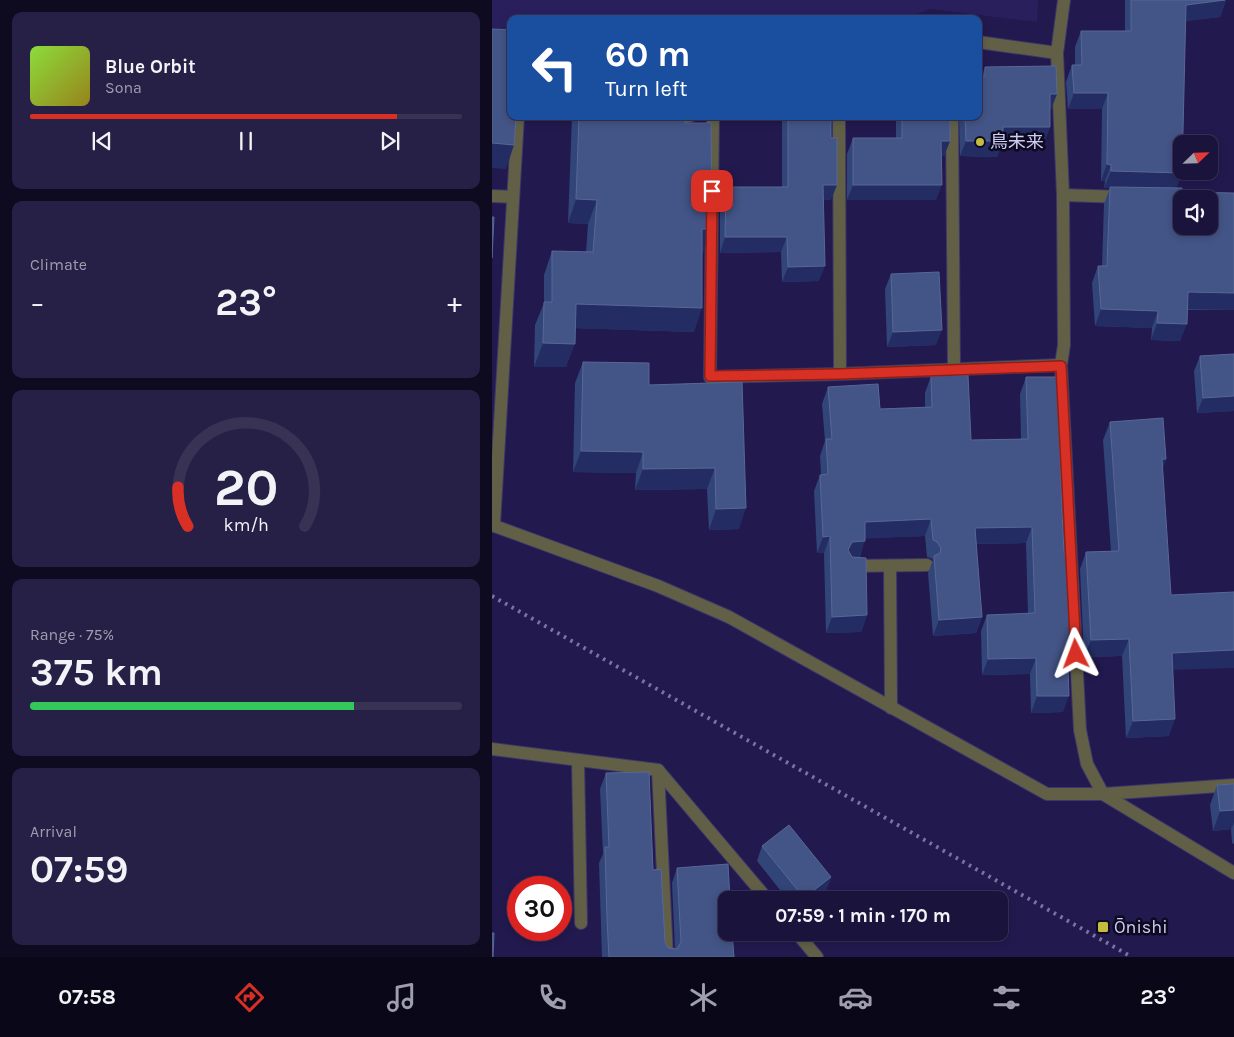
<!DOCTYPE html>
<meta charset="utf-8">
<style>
body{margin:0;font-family:Karla,"Noto Sans JP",sans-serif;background:#272046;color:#f1f3f6;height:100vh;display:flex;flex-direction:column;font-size:19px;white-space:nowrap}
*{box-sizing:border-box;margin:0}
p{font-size:16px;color:#9f9eaf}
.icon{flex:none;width:28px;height:28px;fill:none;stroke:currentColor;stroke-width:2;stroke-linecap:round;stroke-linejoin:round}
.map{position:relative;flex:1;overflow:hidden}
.side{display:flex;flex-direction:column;gap:12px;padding:12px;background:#0e0a20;width:492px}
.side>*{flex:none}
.guide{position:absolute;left:15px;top:15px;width:475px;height:105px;border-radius:10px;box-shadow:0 2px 8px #0003,0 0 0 1px #383255;background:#1a4fa0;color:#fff;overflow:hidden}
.needle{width:32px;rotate:67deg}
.tools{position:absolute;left:681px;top:135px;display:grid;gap:10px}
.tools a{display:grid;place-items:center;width:45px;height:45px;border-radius:10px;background:#1a133b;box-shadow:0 2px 8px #0003,0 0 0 1px #383255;font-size:25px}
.speed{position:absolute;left:15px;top:876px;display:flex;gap:10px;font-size:25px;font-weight:700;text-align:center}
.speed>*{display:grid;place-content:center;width:65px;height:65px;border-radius:50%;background:#1a133b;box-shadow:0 2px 8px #0003,0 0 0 1px #383255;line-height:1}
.speed .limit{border:8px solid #d22;background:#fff;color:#111}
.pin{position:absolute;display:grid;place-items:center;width:42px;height:42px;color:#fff;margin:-21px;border-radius:10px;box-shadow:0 2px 8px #0006}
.me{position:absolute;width:55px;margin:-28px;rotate:357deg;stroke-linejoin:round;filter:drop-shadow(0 0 4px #0008)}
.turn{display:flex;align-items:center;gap:18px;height:105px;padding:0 15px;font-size:22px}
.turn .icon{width:65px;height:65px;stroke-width:2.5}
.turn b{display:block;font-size:35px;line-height:42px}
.big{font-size:38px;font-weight:700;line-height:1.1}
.side .widget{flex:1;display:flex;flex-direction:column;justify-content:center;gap:8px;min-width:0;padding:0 18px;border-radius:10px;background:#272046}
.side .dial{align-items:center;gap:0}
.dial svg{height:130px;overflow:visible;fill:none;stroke:#383255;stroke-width:7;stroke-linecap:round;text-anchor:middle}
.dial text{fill:#f1f3f6;stroke:none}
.song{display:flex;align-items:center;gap:15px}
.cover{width:60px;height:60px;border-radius:8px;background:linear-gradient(135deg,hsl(90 70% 55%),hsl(50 70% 35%))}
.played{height:5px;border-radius:2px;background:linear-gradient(90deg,#d93025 85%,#383255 85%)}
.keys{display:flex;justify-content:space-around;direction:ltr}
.heat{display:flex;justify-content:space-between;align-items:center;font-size:28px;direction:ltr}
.charge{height:8px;border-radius:4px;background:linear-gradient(90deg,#34c759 75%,#383255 0)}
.trip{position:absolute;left:226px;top:891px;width:290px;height:50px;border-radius:10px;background:#1a133b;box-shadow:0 2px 8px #0003,0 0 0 1px #383255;font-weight:700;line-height:50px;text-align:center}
.dock{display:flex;height:80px;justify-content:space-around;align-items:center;background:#0a0818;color:#9f9eaf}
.dock .icon{width:35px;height:35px}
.dock .on{color:#d93025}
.dock b{font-size:22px;color:#f1f3f6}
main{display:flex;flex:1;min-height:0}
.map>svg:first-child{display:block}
</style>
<main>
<section class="side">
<div class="widget">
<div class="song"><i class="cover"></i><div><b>Blue Orbit</b><p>Sona</p></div></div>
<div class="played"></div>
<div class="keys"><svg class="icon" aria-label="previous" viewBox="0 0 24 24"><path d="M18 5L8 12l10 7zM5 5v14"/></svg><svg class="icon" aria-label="pause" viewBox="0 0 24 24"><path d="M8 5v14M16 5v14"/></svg><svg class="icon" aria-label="next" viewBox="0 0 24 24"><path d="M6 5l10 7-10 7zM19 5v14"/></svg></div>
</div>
<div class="widget"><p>Climate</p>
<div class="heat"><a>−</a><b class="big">23°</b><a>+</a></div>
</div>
<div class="widget dial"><svg viewBox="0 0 100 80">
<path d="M14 69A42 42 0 1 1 86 69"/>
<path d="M14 69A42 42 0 0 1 8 45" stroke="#d93025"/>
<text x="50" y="56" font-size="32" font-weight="700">20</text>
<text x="50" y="72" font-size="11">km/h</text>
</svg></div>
<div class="widget"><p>Range · 75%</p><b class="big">375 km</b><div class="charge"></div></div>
<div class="widget"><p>Arrival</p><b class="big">07:59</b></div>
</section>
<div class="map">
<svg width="742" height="957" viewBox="0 0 742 957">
<rect width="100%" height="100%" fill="#22194f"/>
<path fill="#291f5d" d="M0,0H546L545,22L438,9L411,19H19V92L0,90Z"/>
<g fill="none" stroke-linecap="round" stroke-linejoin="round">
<defs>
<g id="street">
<path d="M572,0L565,53L571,195L572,345L569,365L588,730L595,764L611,794L742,873"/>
<path d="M486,42L565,53"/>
<path d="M221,116L218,377L348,374L569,365"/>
<path d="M347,116L348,374"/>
<path d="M460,116L462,370"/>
<path d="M176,121L198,116"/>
<path d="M571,195L631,197"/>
<path d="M0,196L21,197"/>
<path d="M0,525L166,586L237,617L555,794H611L742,785"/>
<path d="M2,525L26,116"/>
<path d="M358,566L435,565"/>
<path d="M398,566L399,708"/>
<path d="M0,749L166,770L276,900"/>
<path d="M86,760L89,923"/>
<path d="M166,770L175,957"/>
<path d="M304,932L325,957"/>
</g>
</defs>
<use href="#street" stroke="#3e3669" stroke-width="14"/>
<use href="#street" stroke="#616047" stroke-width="12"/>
<path stroke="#7975a1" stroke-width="4" stroke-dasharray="2.5 5" stroke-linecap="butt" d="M0,596L640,957"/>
</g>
<g fill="#324579">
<path d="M633,0H734L728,17L693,21L690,173L684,188L689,192L742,193V310H695L688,341L659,340L660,328L603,326L600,283L606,266H610L612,204L618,188H612L613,181H609L610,109H576L574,82L580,65H583V47L589,31H633Z"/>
<path d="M493,67L565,94L559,109H558V127L552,142L510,143L505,157L468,156L467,116H486L490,76Z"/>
<path d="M80,116H193V123L211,253H210L202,332L83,328L74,367H42L43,325L52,303V275L60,251L94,252L96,224L76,223Z"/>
<path d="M292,116H339V200H331L327,281L290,282L289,252L228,253V203L234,187H290V121Z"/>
<path d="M404,116H458V141L452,156H450L444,200H355V154L361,138H404Z"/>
<path d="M399,274L444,345L395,347L393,289Z"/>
<path d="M742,354V411L705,413L702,371L708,356Z"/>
<path d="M91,362L157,385L250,382L247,529L217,530L215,489L143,490L144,473L81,472L83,383Z"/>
<path d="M439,376L479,440L529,439L528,394L534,377L570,510L576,658L571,712L539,713L538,674L490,675L489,631L495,615L536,614L534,543L484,544L490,617L484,633L441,636L436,573L441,560L439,558L435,557L433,536L373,538L368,557L375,615L369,632L334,633L332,553H325L322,491L328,475H329L328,456L333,441L330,404L336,387L388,409L433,407V393Z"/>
<path d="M618,422L674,459L670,470L681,670L677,736L634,738L630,656L592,657L588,569L594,552L619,551L611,440Z"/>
<path d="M114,773L161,870L173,942L176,948L183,949L180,883L185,868L242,957H110L107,863L111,854L108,789Z"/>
<path d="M742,784V844L740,843L739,829L721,831L718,805L725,785Z"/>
<path d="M270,846L339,877L333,893L324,900H296L265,861Z"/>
</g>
<g fill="#242d63">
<path d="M734,0L728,17L687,22L694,5Z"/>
<path d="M582,93H616L610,109H576Z"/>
<path d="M558,94H565L559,109H552Z"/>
<path d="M511,127H558L552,142L510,143L505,157L468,156L474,141Z"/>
<path d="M449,141H458L452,156H444Z"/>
<path d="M0,143L22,145L14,169L0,168Z"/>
<path d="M615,164L619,165L613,181H609Z"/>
<path d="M619,171L690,173L684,190L612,188Z"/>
<path d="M331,185H345L339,200H325Z"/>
<path d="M361,185H450L444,200H355Z"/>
<path d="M84,199L105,200L96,224L76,223Z"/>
<path d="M210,229H220L211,253H201Z"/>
<path d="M233,237H295L289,252L228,253Z"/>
<path d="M333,266L327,281L290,282L296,267Z"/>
<path d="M696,292L742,293V310L689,309Z"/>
<path d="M84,304L210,308L202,332L75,328Z"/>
<path d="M609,309L666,311L660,328L603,326Z"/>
<path d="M665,323L695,324L688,341L659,340Z"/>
<path d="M450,330L444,345L395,347L401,332Z"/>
<path d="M51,343L83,344L74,367H42Z"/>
<path d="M742,396V411L705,413L711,398Z"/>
<path d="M89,451L151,452L144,473L81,472Z"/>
<path d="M670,459H674L668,477Z"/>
<path d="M223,468L215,489L143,490L151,469Z"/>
<path d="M254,508L247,529L217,530L224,509Z"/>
<path d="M439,519L433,536L367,539L373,522Z"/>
<path d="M540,527L534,543L477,544L483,528Z"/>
<path d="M338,536L332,553H325L331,537Z"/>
<path d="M373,541L367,558L350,567L356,550L360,542Z"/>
<path d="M375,615L369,632L334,633L340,617Z"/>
<path d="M490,617L484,633L441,636L447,620Z"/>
<path d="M637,639L630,656L592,657L599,640Z"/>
<path d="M582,641L576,658L575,642Z"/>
<path d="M742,650V668L673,670L680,653Z"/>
<path d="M544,658L538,674L490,675L496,659Z"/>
<path d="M545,696H577L571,712L539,713Z"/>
<path d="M683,719L677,736L634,738L641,721Z"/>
<path d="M742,810V823L739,829L721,831L728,811Z"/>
<path d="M339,877L333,893L324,900H312V898Z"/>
</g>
<g fill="#435486" stroke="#586796" fill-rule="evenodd">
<path d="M639,0H733L694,5L690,173L619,171V165L615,164L616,93H582L580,65H590L589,31H639Z"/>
<path d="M0,29L19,30V116H24L22,145L0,143Z"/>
<path d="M564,66L565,94H558V127H511V141H474L473,116H486V76H493V67Z"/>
<path d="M87,116H193V123H219L220,229H210V308L84,304L83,344L51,343L52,302H60V251L101,252L105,200L84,199Z"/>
<path d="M296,116H339V138H345V185H331L333,266L296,267L295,237H233L234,187H296Z"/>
<path d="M410,116H458V141H449L450,185H361V138H410Z"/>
<path d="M618,187L690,188L689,192L742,193V293L696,292L695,324L665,323L666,311L609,309L606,266H615ZM690,199H718V226H690Z"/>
<path d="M0,217H2L0,258Z"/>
<path d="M447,272L450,330L401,332L399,274Z"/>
<path d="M742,354V396L711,398L708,356Z"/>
<path d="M91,362L157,363V385L250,382L254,508L224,509L223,468L151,469V452L89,451Z"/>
<path d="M476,375L479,440L536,439L534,377H565L570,510L572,553H578L582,641L575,642L577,696H545L544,658L496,659L495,615L543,613L540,527L483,528L490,617L447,620L442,556L448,553L449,548L445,542L441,540L439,519L373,522V541L360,542L356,550L360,557L374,558L375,615L340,617L338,536L331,537L328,475L336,474L334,439H340L336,387L386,384L388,409L440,407L439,376Z"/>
<path d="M671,418L674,459H670L679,595L742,592V650L680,653L683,719L641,721L637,639L599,640L594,552L627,551L618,422Z"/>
<path d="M157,772L161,870L169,869L173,942L176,948L185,949L189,942L185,868L236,864L238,900H235V932H240L242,957H117L115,919L113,847H117L114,773Z"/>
<path d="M742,784V810L728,811L725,785Z"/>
<path d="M297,825L339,877L312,898L270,846Z"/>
<path d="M0,933H2L1,957H0Z"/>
</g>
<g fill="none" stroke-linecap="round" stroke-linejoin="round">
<defs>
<path id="route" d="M220,191L218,376L348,374L569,366L584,654"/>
</defs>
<use href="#route" stroke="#8d1f18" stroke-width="12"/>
<use href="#route" stroke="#d93025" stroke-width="9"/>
</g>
<g fill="#c4bc3d" stroke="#0c0921" stroke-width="2">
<circle cx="488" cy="142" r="5"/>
<rect x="605" y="921" width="12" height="12" rx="2.5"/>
</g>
<g text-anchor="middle" stroke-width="5" stroke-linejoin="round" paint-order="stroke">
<g font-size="18" fill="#cecef0" stroke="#0c0921" text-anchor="start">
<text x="498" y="148">鳥未来</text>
<text x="622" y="933">Ōnishi</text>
</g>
</g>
</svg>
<div class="tools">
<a><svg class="needle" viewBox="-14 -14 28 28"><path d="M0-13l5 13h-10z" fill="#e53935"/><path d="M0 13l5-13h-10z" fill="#9f9eaf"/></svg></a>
<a><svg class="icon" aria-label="sound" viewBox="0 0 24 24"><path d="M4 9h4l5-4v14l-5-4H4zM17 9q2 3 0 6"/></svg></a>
</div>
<div class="speed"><div class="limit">30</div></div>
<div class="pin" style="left:220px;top:191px;background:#d93025"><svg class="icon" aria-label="arrive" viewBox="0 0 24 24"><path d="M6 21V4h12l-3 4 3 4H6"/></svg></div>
<svg class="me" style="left:584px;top:654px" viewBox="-20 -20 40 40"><path d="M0-17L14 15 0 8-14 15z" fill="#d93025" stroke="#fff" stroke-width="4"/></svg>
<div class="trip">07:59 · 1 min · 170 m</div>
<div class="guide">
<div class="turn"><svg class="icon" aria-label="left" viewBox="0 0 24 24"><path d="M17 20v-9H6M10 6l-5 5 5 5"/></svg><div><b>60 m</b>Turn left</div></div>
</div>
</div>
</main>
<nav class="dock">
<b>07:58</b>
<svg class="icon on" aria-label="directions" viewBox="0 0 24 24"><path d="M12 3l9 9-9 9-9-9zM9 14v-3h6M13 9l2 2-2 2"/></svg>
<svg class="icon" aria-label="music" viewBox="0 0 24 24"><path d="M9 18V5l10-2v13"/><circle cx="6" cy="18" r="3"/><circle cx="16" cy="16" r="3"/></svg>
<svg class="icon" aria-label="phone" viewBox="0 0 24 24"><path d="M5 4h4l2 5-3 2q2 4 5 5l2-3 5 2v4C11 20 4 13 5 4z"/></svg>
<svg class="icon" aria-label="climate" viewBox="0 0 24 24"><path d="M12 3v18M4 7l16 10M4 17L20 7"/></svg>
<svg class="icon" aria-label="car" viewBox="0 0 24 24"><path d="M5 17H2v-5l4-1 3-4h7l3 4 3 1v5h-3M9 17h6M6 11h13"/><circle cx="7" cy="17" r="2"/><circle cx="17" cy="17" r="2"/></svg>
<svg class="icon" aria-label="filters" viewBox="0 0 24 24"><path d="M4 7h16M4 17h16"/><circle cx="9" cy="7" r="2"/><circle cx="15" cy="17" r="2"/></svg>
<b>23°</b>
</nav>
